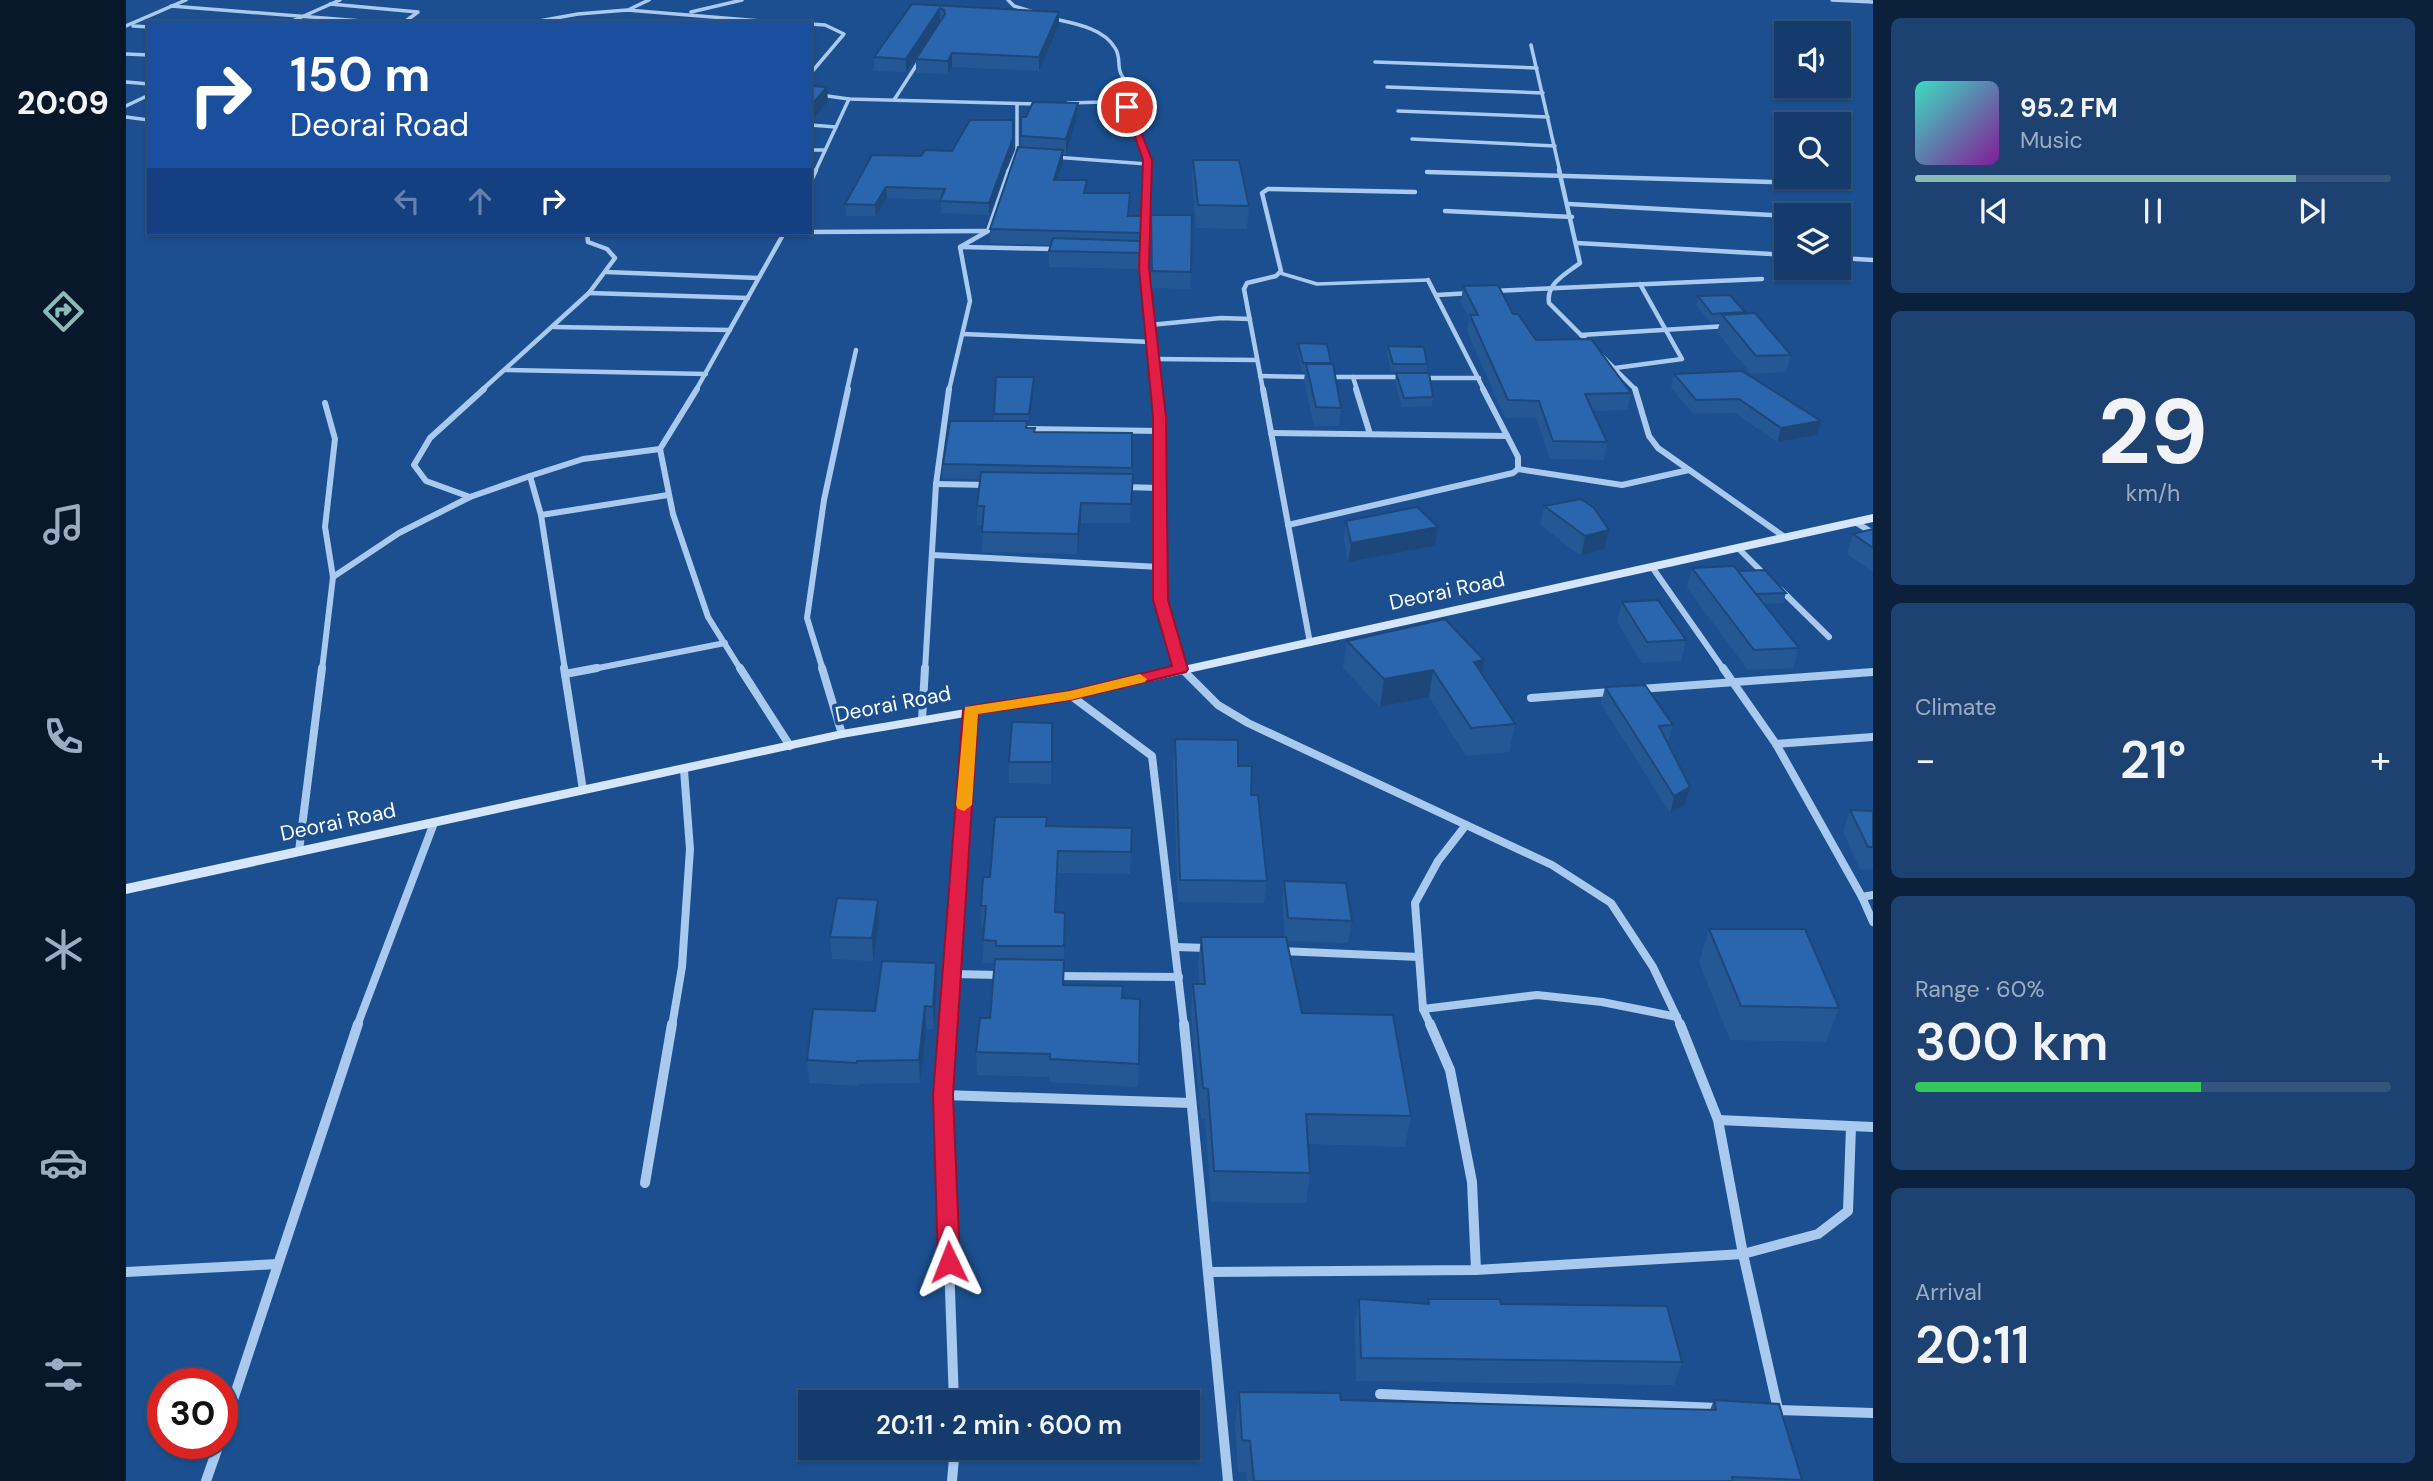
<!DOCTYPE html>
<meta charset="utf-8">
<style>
body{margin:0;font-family:"DM Sans",sans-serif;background:#1d4271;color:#f1f3f6;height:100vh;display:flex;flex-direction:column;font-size:26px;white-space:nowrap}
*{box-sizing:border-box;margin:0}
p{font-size:23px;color:#9dadc1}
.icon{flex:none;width:38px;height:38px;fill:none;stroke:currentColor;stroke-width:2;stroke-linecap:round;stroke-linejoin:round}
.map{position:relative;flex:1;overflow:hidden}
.side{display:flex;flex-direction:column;gap:18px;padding:18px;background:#0b203b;width:560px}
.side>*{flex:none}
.banner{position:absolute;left:21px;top:21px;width:665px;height:214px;border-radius:0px;box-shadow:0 2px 5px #0004,0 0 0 2px #33557e;background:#1a4fa0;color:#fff;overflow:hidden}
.fabs{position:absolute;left:1648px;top:21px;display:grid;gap:14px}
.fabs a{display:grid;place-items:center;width:77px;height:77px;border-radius:0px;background:#143b6b;box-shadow:0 2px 5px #0004,0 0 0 2px #33557e;font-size:35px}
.speed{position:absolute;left:21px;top:1368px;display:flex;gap:14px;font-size:35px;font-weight:700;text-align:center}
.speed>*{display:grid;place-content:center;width:91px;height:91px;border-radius:50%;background:#143b6b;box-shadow:0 2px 5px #0004,0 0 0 2px #33557e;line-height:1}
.speed .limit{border:10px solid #d22;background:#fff;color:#111}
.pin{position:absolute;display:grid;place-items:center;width:60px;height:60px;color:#fff;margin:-30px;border:4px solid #fff;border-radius:50%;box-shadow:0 2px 7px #0007}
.me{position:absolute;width:77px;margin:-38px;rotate:358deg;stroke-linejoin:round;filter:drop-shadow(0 0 5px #0008)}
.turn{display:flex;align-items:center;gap:24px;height:147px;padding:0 28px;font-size:32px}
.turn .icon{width:91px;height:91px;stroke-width:2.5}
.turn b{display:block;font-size:49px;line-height:60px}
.lanes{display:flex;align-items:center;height:66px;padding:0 28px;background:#0003;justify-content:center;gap:35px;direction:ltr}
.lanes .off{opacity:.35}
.big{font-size:52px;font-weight:600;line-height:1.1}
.side .widget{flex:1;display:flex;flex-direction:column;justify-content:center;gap:10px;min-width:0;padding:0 24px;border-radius:10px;background:#1d4271}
.side .dial{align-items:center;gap:0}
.dial b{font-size:91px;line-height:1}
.song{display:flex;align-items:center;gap:21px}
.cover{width:84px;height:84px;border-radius:10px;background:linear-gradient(135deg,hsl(170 70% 55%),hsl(290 70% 35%))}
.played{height:7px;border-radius:4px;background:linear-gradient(90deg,#8bbbb9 80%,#33557e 80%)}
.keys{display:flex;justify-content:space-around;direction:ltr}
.heat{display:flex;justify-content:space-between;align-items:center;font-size:38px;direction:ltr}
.charge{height:10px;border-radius:5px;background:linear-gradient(90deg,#34c759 60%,#33557e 0)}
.trip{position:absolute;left:672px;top:1390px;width:402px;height:70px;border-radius:0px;background:#143b6b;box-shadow:0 2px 5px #0004,0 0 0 2px #33557e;font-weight:600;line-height:70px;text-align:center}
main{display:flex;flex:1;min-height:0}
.dock{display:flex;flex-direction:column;width:126px;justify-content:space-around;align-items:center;background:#08182b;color:#9dadc1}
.dock .icon{width:49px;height:49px}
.dock .selected{color:#8bbbb9}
.dock b{font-size:32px;color:#f1f3f6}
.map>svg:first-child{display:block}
</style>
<main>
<nav class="dock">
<b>20:09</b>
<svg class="icon selected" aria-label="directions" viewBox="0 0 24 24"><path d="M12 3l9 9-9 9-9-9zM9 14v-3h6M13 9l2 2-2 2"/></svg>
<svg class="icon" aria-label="music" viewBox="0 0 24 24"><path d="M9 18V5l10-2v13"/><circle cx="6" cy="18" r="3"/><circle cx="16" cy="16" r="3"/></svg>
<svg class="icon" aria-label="phone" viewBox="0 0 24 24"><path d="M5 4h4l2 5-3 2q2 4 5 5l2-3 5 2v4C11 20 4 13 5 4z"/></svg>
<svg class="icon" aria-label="climate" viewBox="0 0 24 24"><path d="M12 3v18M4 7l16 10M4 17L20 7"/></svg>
<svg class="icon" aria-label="car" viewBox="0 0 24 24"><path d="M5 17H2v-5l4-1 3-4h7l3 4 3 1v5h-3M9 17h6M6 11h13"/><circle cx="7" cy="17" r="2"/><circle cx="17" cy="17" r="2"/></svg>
<svg class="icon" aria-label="filters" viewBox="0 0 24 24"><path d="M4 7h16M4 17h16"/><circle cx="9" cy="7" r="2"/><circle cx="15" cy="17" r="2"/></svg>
</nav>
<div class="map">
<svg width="1747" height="1481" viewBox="0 0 1747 1481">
<rect width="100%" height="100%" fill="#1b4f8f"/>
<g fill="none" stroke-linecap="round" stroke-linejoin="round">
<path stroke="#a9c9ee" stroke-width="3.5" d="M1154,273L1191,284L1302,280"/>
<g stroke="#a9c9ee" stroke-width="3.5">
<path d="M882,0L888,6L907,12"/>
<path d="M1706,0L1747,2"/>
<path d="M204,4L292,12L277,23"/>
<path d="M45,6L261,23"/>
<path d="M504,9L523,0"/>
<path d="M565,12L616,0"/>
<path d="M924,18C945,23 977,27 989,48C995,56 991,66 995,74C1000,83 1006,88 1009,98L990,103"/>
<path d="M162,23L214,0"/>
<path d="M402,23L452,14L501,10L661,23"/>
<path d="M684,24L699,25L718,34L684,74"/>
<path d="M0,26L60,0"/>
<path d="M7,26L23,27"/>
<path d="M1405,45L1434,172"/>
<path d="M0,54L23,55"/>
<path d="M1249,62L1411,68"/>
<path d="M0,82L23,84"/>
<path d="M1261,87L1417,93"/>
<path d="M684,90L694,95L723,99L913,104"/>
<path d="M768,100L795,58"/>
<path d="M942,103L978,102L1001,107L1022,160V172"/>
<path d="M0,106L23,95"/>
<path d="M1272,111L1422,117"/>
<path d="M0,117L23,120"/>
<path d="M684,125L710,127"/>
<path d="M1286,139L1429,146"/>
<path d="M684,150H699"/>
<path d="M928,157L1021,164"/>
<path d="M689,172L723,99"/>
<path d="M882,172L891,150V104"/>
</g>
<g stroke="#a9c9ee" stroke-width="4.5">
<path d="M1022,170L1018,268L1031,390"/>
<path d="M1433,170L1454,263C1440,274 1420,283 1423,303L1464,344"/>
<path d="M1301,172L1680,183"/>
<path d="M684,183L690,170"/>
<path d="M1443,204L1661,216"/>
<path d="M1319,211L1446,217"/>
<path d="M1713,219H1717"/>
<path d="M684,232L859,231"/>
<path d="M1451,243L1661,255"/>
<path d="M835,247L931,249"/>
<path d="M1713,258L1747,260"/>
<path d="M480,272L632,278"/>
<path d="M1302,280L1358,390"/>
<path d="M1367,291L1636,279"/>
<path d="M463,293L622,298"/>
<path d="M1311,295L1345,293"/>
<path d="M1024,325L1095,318L1124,319"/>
<path d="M428,327L604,330"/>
<path d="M837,334L1025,342"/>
<path d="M1455,335L1601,326"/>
<path d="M1473,353L1510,390"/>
<path d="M1027,359L1131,360"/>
<path d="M1489,368L1556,359L1514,284"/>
<path d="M380,370L580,374"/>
<path d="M1134,376L1186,377"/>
<path d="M1201,377H1277"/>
<path d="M1227,377L1231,390"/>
<path d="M1296,378H1353"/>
<path d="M356,390L463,293L489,258L481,249L462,242L461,233"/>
<path d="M570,390L658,233"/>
<path d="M721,390L730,350"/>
<path d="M823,390L844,301L834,247L862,231L883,170"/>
<path d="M1137,390L1118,289L1121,283L1150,276L1155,271L1136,193L1142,189L1289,192"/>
</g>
<g stroke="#a9c9ee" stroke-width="6">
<path d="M1031,389L1034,417L1035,599L1056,670"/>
<path d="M1137,389L1184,643"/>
<path d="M1230,389L1244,434"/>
<path d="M1509,389L1523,436L1532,448L1660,538"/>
<path d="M902,429L1034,431"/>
<path d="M1145,433L1381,436"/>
<path d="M534,449L547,514L582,617L615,670"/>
<path d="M1392,469L1496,485L1563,470"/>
<path d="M810,484L862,485"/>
<path d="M997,487L1034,488"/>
<path d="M344,497L404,476"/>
<path d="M415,515L542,495"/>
<path d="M1729,522L1747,533"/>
<path d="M1162,525L1387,473L1392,469V457L1357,389"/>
<path d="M1612,548L1639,575"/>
<path d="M806,555L1034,567"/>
<path d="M1526,567L1598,670"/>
<path d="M207,577L273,533L344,497L300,481L288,465L304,438L358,389"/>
<path d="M1655,590L1703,637"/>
<path d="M196,670L207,577L199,527L209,439L199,403"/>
<path d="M439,670L415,515L404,476L457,459L534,449L571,389"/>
<path d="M462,670L599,643"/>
<path d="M697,670L681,618L698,500L722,389"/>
<path d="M799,670L810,484L823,389"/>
</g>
<g stroke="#a9c9ee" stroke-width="8">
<path d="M438,668L457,790"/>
<path d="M614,668L664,746"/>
<path d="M696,668L716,734"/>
<path d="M1055,668L1092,705L1122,723L1426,865L1485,903L1527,967L1555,1026"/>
<path d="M1597,668L1650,744L1736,897L1747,922"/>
<path d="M439,674L471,668"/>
<path d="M1514,689L1747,672"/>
<path d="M944,695L1026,756L1058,1026"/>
<path d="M1405,698L1485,692"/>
<path d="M796,720L799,668"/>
<path d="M1650,744L1747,737"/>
<path d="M173,851L196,668"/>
<path d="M1736,897L1747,895"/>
<path d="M1050,947L1081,948"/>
<path d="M1155,951L1293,957"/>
<path d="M826,974L874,975"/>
<path d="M928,976L1053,977"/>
<path d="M1297,1009L1411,995L1476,1002L1551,1017"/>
<path d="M231,1026L308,823"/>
<path d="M546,1026L556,967L564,849L558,770"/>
<path d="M822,1026L845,710"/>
<path d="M1305,1026L1297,1009L1289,903L1312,861L1340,825"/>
</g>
<g stroke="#a9c9ee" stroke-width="10">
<path d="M822,1024L817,1095L828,1402"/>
<path d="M1058,1024L1102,1481"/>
<path d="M1304,1024L1324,1070L1346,1182L1350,1270"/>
<path d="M1554,1024L1592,1120L1617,1254L1653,1414"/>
<path d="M817,1095L1065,1103"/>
<path d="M1592,1120L1747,1127"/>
<path d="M519,1183L546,1024"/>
<path d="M0,1272L152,1264"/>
<path d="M1083,1272L1350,1270L1617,1254L1692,1234L1722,1211L1725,1127"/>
<path d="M1254,1394L1592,1408"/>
<path d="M1650,1410L1747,1413"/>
<path d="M96,1433L232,1024"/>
<path d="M80,1481L93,1444"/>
<path d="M826,1481L829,1447"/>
</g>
<path fill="#d6e6fa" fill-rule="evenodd" d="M1747,514V522L944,699L716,738L0,894V884L716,730L944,691Z"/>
</g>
<g fill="#245895">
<path d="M786,4L933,25L913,71L826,67L822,74L790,73V59L814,21L780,72L748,71V57Z"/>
<path d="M952,103L951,117L940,154H937V163L932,180L961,193H1004L1003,216H1015L1013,269L923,267V251L925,245L864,243V229L895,147V117H900Z"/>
<path d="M887,149L863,215L815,213V200L761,198L750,216H720L719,204L795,156Z"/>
<path d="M1067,160L1123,206L1121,229L1070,228L1066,182Z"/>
<path d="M1025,215L1065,272L1064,289L1025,288Z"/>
<path d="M1337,286L1387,314L1410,340L1505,393L1501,410L1467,411L1481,442L1478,460L1424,459L1410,418H1379L1341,331L1343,318L1335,302Z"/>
<path d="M1572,296L1619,312L1618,313L1665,355L1660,372L1625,374L1591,332L1594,322H1584L1570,305Z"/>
<path d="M1172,343L1204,364L1215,408L1213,426H1188L1178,381L1179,372H1176L1171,352Z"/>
<path d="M1262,346L1301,364L1300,373L1266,372L1261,355Z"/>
<path d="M1270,373L1307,397L1306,406L1276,407L1269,382Z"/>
<path d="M1548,374L1695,421L1691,435L1651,442L1609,413L1567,414L1545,388Z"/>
<path d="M908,386L901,428L909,432L1006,433V474L1004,523H955L951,554L856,552L857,525H851V506L854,479L817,478V464L868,421V414Z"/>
<path d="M1418,506L1478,549L1455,556L1414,525Z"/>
<path d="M1220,521L1309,546L1222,562L1218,540Z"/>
<path d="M1747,529V572L1721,554L1727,534Z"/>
<path d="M1566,568L1612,571L1660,593L1657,603L1638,604L1673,648L1667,668L1622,670L1561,588Z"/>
<path d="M1496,602L1560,640L1555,661L1516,663L1491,622Z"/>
<path d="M1221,641L1356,675L1389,724L1383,752L1340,756L1303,697L1254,707L1217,668Z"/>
<path d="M1479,687L1547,725L1542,742H1541L1559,805L1544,813L1475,704Z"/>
<path d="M926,723L925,784L883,783V762Z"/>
<path d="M1049,739L1112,766L1125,795L1141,881L1138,903L1052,902L1047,760Z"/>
<path d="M1724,810L1747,811V870L1734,869L1717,832Z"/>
<path d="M921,826L1006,828L1004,874L931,873L930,912L939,913L937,985L996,998L1013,1064L1012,1087L923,1082V1077L851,1075L850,1052L864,1018L868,963H857L858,928H856L855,906L864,877Z"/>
<path d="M1158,881L1226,921L1222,943L1161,941L1176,1013L1285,1116L1279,1147L1182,1144L1184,1173L1180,1203L1085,1202L1079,1119H1075L1065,1014L1067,984H1074L1072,966L1075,937H1159L1156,903Z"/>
<path d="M752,900L753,922L747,961L706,959L704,937Z"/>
<path d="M1583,929L1713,1008L1700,1042L1604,1040L1573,962Z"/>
<path d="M811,985L808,1029H800L794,1083L732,1084V1086L683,1083L681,1060L749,1011Z"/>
<path d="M1233,1299L1301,1304L1302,1299L1375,1304L1556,1362L1548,1385L1230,1381L1229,1323Z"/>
<path d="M1113,1392L1215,1400L1584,1410L1588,1400L1676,1480L1675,1481H1121L1120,1472H1112L1109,1424Z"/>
</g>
<g fill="#1d4779">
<path d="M814,8V21L780,72V59Z"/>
<path d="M933,12V25L913,71V57Z"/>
<path d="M826,53V67L822,74V61Z"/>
<path d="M701,87L702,101L686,121H684V107Z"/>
<path d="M952,103L951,117L940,154V139Z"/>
<path d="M887,138V149L863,215V203Z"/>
<path d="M937,150V163L927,193L928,180Z"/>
<path d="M760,187L761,198L750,216L749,205Z"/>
<path d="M908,377V386L903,424V414Z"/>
<path d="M1695,421L1691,435L1651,442L1655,428Z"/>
<path d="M955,503V523L951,554L952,534Z"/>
<path d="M1312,527L1309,546L1222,562L1225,543Z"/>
<path d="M1483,530L1478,549L1455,556L1459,536Z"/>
<path d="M1358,660L1353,688L1348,662Z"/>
<path d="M1307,670L1303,697L1254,707L1258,679Z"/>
<path d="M1564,787L1559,805L1544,813L1548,796Z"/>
<path d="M752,900L753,922L747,961L746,938Z"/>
<path d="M810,963L811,985L808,1029L807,1007Z"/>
<path d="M799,1006L800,1029L794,1083L793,1060Z"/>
</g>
<g fill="#2a66ad" stroke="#1d4779" stroke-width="2">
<path d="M786,4L933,12L913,57L826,53L822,61L790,59L819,14L818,10L814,8L780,59L748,57Z"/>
<path d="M684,86L701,87L684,107Z"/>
<path d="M907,102L952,103L940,139L895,136V117H900Z"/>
<path d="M844,120H887V138L863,203L814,201L819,189L760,187L749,205L719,204L746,155L795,156L799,150L826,151Z"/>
<path d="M892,147L937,150L928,180H961L958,193H1004L1002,216H1015V233L864,229Z"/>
<path d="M1067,160H1113L1123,206L1072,205Z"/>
<path d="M1025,215H1066L1065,272L1026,271Z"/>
<path d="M927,238L1014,241V253L923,251Z"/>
<path d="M1372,285L1387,314H1392L1410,340L1465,339L1505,393L1459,394L1481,442L1427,441L1413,401L1382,400L1344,315H1352L1337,286Z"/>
<path d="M1604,295L1619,312L1586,314L1572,296Z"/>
<path d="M1629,313L1665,355L1630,356L1596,315Z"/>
<path d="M1172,343L1201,344L1205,363H1177Z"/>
<path d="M1262,346L1298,347L1301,364H1267Z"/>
<path d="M1180,364H1207L1215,408L1190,407Z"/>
<path d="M1616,371L1695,421L1655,428L1613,399L1570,400L1548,374Z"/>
<path d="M1270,373H1303L1307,397L1278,398Z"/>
<path d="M870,377H908L903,414H868Z"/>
<path d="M824,421H901L900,428H909L908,432L1006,433V468L817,464Z"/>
<path d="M855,472L1007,474L1005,504L955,503L952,534L856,532L858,506H851Z"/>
<path d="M1455,499L1468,508L1483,530L1459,536L1418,506Z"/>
<path d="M1291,507L1312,527L1225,543L1220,521Z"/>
<path d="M1747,529V548L1727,534Z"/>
<path d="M1608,566L1673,648L1628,650L1566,568Z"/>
<path d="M1639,570L1660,593L1630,594L1612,571Z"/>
<path d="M1532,600L1560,640L1521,642L1496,602Z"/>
<path d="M1319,619L1358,660L1348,662L1389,724L1345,728L1307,670L1258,679L1221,641Z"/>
<path d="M1519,685L1547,725L1533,726L1564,787L1548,796L1479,687Z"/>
<path d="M886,722L926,723V762H883Z"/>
<path d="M1049,739L1112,740V766H1126L1125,795H1132L1141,881L1054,880Z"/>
<path d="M1724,810L1747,811V847H1742Z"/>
<path d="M869,817H921L920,826L1006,828L1005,852L932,851L929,912L939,913L938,946H870V941L857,940L860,906H855L857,877H864Z"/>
<path d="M1158,881L1220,883L1226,921L1162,918Z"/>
<path d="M711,898L752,900L746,938L704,937Z"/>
<path d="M1583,929H1679L1713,1008L1615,1006Z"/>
<path d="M1075,937H1160L1176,1013L1267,1015L1285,1116L1180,1114L1184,1173L1088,1171L1082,1089L1077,1088L1067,984H1079Z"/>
<path d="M869,959L938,960L937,985L997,986L996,998L1014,999L1013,1064L924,1059V1054L850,1052L854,1018H864Z"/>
<path d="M756,961L810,963L807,1007L799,1006L793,1060L731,1061L730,1063L681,1060L687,1009L749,1011Z"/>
<path d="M1233,1299L1303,1304L1302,1299H1374L1375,1304L1541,1306L1556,1362L1235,1358Z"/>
<path d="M1113,1392L1214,1393L1215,1400L1590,1410L1588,1400L1653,1404L1676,1480L1606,1477L1607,1481H1128L1124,1441L1116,1440Z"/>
</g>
<path fill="#e11d48" stroke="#92132f" stroke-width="2" d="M998,105L1005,107L1026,160L1023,268L1040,417L1042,600L1062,669L1060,672L944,700L852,714L827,1095L834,1262L831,1269L823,1271L815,1269L812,1262L807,1095L837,710L845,706L944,691L1046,666L1027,600V417L1013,268L1017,160Z"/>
<path fill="#f59e0b" d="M1014,674L1021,679L1019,682L944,700L852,714L846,805L838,811L832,809L830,805L839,707L944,691Z"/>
<g text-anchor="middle" stroke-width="7" stroke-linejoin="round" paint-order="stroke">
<g font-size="21" fill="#fff" stroke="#1b4f8f">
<text transform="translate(1321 591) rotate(-12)" y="7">Deorai Road</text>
<text transform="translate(767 704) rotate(-11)" y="7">Deorai Road</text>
<text transform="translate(212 822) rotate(-12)" y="7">Deorai Road</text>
</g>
</g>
</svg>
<div class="fabs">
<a><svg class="icon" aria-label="sound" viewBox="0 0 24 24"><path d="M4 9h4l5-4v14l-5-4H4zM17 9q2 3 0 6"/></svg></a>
<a><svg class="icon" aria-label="search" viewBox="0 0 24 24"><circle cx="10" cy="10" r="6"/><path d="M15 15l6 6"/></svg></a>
<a><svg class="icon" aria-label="layers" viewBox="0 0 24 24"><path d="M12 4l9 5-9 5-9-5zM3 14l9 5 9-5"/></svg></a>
</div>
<div class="speed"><div class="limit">30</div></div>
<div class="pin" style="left:1001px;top:107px;background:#d93025"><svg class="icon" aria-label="arrive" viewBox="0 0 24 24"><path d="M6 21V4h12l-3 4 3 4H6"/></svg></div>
<svg class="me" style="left:823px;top:1262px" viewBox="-20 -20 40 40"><path d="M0-17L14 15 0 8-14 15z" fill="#e11d48" stroke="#fff" stroke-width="4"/></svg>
<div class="trip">20:11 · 2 min · 600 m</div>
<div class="banner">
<div class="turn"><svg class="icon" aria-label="right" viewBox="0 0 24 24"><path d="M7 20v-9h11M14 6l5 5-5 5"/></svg><div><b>150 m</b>Deorai Road</div></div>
<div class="lanes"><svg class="icon off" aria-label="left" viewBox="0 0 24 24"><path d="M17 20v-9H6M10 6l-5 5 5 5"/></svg><svg class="icon off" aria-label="ahead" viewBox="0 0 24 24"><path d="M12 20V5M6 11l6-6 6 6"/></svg><svg class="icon" aria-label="right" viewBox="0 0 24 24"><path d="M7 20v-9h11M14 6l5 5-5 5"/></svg></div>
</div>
</div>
<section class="side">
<div class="widget">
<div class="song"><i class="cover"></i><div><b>95.2 FM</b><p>Music</p></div></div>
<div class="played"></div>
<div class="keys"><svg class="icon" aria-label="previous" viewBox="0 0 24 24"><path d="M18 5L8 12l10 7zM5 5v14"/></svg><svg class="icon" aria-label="pause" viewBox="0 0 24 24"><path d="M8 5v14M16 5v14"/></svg><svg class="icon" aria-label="next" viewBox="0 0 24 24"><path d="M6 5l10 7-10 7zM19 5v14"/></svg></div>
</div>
<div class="widget dial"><b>29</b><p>km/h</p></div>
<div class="widget"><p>Climate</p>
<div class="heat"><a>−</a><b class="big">21°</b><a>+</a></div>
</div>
<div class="widget"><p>Range · 60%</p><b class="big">300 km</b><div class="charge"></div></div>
<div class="widget"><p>Arrival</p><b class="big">20:11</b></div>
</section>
</main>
